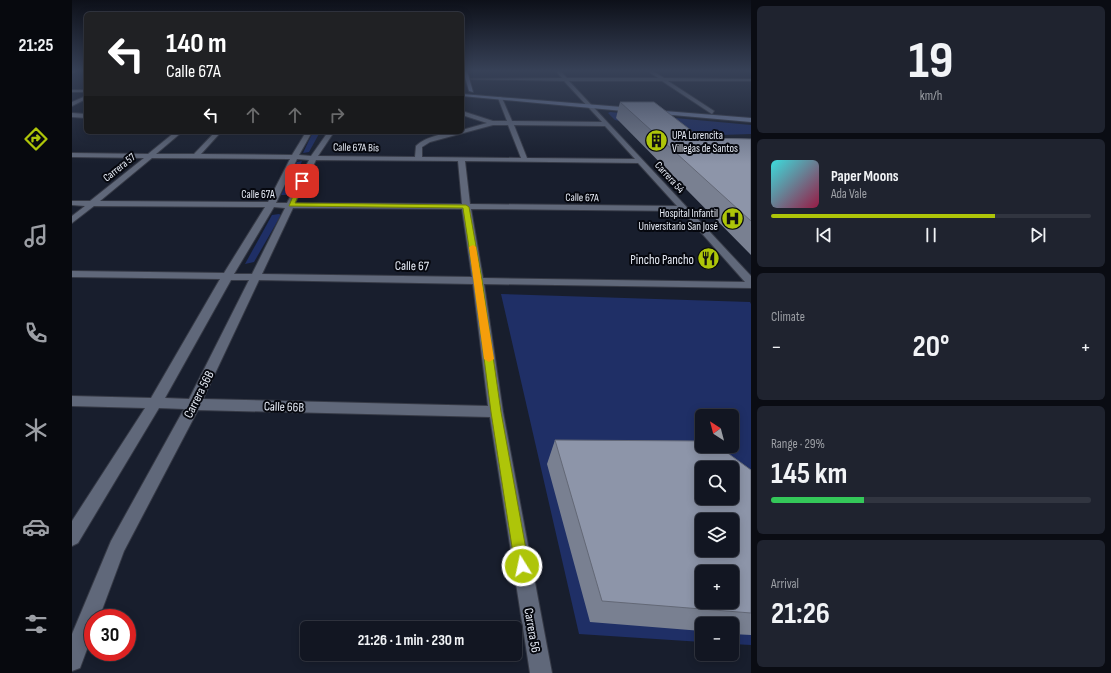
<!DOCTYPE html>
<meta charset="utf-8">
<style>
body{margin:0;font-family:"Sofia Sans Condensed",sans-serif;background:#1f232f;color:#f1f3f6;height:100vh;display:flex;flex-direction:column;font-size:15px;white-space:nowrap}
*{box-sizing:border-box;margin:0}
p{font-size:13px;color:#9c9fa5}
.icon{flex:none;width:22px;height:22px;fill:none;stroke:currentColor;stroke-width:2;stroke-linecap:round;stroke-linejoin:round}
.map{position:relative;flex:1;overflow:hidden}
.drawer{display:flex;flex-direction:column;gap:6px;padding:6px;background:#0a0c13;width:360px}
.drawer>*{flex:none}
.hud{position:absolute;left:12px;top:12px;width:380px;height:122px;border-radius:6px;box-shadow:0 2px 10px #0003,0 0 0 1px #313540;background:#202124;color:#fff;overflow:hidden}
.needle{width:26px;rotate:324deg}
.buttons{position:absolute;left:623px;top:409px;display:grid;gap:8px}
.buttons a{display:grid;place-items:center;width:44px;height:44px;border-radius:6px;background:#121622;box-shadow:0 2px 10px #0003,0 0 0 1px #313540;font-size:20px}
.speed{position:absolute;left:12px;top:609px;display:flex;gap:8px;font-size:20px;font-weight:700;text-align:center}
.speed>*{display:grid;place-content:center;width:52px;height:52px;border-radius:50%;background:#121622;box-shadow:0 2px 10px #0003,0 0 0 1px #313540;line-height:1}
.speed .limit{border:6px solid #d22;background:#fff;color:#111}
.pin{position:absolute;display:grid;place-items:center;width:34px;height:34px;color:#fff;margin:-17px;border-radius:8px;box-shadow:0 2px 6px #0006}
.me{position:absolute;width:44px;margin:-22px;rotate:350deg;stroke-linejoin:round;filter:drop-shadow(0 0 3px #0008)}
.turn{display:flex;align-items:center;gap:14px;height:84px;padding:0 16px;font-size:18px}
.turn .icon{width:52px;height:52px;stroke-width:2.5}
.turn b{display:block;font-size:28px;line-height:34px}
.lanes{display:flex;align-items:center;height:38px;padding:0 16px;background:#0003;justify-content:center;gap:20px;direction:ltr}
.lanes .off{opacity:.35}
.big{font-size:30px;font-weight:700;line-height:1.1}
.drawer .tile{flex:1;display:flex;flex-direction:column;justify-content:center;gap:6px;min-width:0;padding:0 14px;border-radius:6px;background:#1f232f}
.drawer .dial{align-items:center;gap:0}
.dial b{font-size:52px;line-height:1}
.song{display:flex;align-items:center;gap:12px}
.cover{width:48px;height:48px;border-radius:6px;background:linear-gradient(135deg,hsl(180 70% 55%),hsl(340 70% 35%))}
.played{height:4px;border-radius:2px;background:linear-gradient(90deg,#aec509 70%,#313540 70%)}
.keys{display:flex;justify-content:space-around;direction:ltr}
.heat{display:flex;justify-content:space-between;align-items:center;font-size:22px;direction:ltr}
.charge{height:6px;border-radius:3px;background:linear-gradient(90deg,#34c759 29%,#313540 0)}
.trip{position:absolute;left:228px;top:621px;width:222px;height:40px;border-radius:6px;background:#121622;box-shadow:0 2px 10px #0003,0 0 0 1px #313540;font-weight:700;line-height:40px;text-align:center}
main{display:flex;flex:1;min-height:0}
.menu{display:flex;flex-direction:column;width:72px;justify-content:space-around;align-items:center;background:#07090e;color:#9c9fa5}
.menu .icon{width:28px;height:28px}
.menu .current{color:#aec509}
.menu b{font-size:18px;color:#f1f3f6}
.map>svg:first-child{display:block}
</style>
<main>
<nav class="menu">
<b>21:25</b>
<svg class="icon current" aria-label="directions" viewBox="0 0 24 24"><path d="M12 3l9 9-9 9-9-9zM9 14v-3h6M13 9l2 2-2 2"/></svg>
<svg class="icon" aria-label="music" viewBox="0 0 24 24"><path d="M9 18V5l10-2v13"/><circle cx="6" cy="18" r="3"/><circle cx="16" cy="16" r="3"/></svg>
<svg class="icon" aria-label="phone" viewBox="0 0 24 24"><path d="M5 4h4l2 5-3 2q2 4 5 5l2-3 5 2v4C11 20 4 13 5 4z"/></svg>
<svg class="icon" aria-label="climate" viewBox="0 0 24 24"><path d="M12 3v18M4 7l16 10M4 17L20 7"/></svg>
<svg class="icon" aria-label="car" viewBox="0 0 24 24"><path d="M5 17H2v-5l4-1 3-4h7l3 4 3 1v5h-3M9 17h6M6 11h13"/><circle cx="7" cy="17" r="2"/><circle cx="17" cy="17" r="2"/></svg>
<svg class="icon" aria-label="filters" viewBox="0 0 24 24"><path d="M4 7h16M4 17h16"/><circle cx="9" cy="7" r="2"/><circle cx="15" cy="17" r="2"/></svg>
</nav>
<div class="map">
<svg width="679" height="673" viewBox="0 0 679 673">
<rect width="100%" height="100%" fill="#181e2d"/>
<g fill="#1f2f66" fill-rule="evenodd">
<path d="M538,112L679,125V134L649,135L636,140L543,120L536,113Z"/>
<path d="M241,132H248L237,152L231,153Z"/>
<path d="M230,161L216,195H209L225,162Z"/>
<path d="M207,214L209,215L182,262L173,264L200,215Z"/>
<path d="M429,294L678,302L679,304V645L660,644V624H630V642L507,634ZM630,416H660V446H630ZM630,468H660V498H630ZM630,520H660V550H630ZM630,572H660V602H630Z"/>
</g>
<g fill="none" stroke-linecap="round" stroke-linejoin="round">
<defs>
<g id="street">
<path d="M7,70L6,71L0,73V71Z"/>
<path d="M483,70H487L495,78H586L574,70H579L592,78L679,79V81H596L642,111L640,114L590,81H497L679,276V288L412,284L431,412L480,673H458L418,417L126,410L52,551L27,618H21V633L8,668L0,671V634L39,541L112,409L87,408L6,543L0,546V521L73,408L0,406V396L79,398L148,279L0,277V271L152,273L193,207L22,206L0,223V216L13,206L0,205V201H18L72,158L0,157V153L76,154L103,132H110L84,154H122L143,132H149L129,154L220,155L234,132H240L227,155L239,156L256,132H262L246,156L343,157L344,146C354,136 376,132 390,132V130L415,123L390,115V111L421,121H435L426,98L428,97L430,98L440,121L530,122L492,81L393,79L490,78ZM421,125H436L449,158L350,157V147L358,142ZM442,125L533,126L563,159L455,158ZM80,158L218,159L196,202L28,201ZM225,159L237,160L215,203H204ZM244,160L386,161L390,204L223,203ZM393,161L566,163L605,206L398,204ZM202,207L213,208L180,274H162ZM221,208L390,209L400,277L190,274ZM399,209L610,211L673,282L411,278ZM159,280H177L117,399L93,398ZM187,280L401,284L416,406L131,399Z"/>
<path d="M674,70H679V72Z"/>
<rect x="0" y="90" width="14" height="2"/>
<path d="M14,96V99L0,106V102Z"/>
<path d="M0,113L14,114V118L0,117Z"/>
</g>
<g id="secondary">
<path d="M391,70H395L401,92L397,91Z"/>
<path d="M390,94L562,108L565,110L562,112L390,96Z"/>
<path d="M580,110L679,118V122L578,113Z"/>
</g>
</defs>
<use href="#street" stroke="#363a46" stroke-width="2"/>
<use href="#secondary" stroke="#363a46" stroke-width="2"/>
<use href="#street" fill="#60687a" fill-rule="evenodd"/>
<use href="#secondary" fill="#6f7d9e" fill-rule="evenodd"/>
</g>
<g fill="#798091">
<path d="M548,102L629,138L679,139V255L544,118Z"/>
<path d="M483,440L679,470V635L660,634V624H630V631L518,622L475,464Z"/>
</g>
<g fill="#8d95a9" stroke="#636876" fill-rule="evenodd">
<path d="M548,102H582L629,138L679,139V221Z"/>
<path d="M483,440L630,441V446H646L679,470V613L530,601ZM630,468H660V498H630ZM630,520H660V550H630ZM630,572H660V602H630Z"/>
</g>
<linearGradient id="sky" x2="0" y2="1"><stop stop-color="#0d1019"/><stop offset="0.43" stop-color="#374157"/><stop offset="1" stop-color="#374157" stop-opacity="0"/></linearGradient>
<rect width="679" height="164" fill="url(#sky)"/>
<path fill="#aec509" stroke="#718006" d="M230,180L233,181L223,203L394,205L397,207L410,280L429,412L457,566L455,571L450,573L445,571L443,566L419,412L402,280L391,208L217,206L227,181Z"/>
<path fill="#f59e0b" d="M401,245L404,247L422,359L417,362L412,359L397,247Z"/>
<defs>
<symbol id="building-disc" viewBox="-11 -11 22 22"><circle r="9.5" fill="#aec509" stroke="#06080f"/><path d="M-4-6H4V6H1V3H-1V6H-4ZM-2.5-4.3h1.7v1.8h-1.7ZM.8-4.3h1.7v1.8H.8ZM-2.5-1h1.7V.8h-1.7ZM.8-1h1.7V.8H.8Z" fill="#111"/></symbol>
<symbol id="hospital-disc" viewBox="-11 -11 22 22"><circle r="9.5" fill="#aec509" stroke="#06080f"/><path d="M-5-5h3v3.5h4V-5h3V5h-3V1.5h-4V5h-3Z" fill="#111"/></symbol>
<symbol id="restaurant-disc" viewBox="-11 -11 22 22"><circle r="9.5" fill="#aec509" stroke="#06080f"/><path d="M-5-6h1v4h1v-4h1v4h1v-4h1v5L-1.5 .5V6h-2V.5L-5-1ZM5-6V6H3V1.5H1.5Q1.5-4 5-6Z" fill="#111"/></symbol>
</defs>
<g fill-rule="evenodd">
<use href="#building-disc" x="572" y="128" width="25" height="25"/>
<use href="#hospital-disc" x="648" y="206" width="25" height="25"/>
<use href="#restaurant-disc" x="624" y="246" width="25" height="25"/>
</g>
<g text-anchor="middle" stroke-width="4" stroke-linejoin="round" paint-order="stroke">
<g font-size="11" fill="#e6ebf5" stroke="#06080f" text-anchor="start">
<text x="600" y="139">UPA Lorencita<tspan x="600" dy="13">Villegas de Santos</tspan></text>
<text x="646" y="217" text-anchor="end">Hospital Infantil<tspan x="646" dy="13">Universitario San José</tspan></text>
</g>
<g font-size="11" fill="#e6ebf5" stroke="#06080f">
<text transform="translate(284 147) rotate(1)" y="4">Calle 67A Bis</text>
<text transform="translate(47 167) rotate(-39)" y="4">Carrera 57</text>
<text transform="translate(598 177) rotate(48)" y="4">Carrera 54</text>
<text x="186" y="198">Calle 67A</text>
<text transform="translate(510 197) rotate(1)" y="4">Calle 67A</text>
</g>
<g font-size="13" fill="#e6ebf5" stroke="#06080f" text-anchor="end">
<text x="622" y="264">Pincho Pancho</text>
</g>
<g font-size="13" fill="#e6ebf5" stroke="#06080f">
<text transform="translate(340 265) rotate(1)" y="5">Calle 67</text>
<text transform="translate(126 394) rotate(-63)" y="5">Carrera 56B</text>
<text transform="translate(212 406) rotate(2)" y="5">Calle 66B</text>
<text transform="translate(461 630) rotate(80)" y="5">Carrera 56</text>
</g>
</g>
</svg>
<div class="buttons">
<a><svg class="needle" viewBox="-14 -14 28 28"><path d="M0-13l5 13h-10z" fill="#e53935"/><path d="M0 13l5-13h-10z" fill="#9c9fa5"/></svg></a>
<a><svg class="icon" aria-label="search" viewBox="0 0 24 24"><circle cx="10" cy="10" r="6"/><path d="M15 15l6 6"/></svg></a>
<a><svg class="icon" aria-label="layers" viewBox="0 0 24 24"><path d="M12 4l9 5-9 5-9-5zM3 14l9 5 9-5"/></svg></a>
<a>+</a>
<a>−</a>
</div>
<div class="speed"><div class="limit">30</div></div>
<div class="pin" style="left:230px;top:181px;background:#d93025"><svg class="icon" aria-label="arrive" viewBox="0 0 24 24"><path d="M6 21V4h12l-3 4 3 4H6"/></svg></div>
<svg class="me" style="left:450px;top:566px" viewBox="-20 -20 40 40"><circle r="17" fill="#aec509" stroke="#fff" stroke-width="3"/><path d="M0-11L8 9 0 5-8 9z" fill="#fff"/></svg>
<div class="trip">21:26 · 1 min · 230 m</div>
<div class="hud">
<div class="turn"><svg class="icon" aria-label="left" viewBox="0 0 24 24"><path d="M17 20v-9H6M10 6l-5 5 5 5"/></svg><div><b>140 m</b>Calle 67A</div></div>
<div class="lanes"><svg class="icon" aria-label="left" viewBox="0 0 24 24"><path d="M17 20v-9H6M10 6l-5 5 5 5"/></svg><svg class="icon off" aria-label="ahead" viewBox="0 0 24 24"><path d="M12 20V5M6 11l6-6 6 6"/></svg><svg class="icon off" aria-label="ahead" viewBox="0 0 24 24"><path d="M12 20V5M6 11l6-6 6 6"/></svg><svg class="icon off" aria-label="right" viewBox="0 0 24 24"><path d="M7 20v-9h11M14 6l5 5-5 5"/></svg></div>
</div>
</div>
<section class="drawer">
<div class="tile dial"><b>19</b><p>km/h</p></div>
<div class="tile">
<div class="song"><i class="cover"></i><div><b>Paper Moons</b><p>Ada Vale</p></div></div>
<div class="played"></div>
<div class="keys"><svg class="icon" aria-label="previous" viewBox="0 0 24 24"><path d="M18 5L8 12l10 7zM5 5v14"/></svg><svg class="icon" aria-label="pause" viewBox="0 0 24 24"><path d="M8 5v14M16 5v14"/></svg><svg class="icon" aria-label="next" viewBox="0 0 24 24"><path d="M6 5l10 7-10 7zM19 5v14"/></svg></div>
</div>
<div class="tile"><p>Climate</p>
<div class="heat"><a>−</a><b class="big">20°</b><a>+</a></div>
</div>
<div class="tile"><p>Range · 29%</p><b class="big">145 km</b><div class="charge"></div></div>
<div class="tile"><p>Arrival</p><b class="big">21:26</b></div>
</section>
</main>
